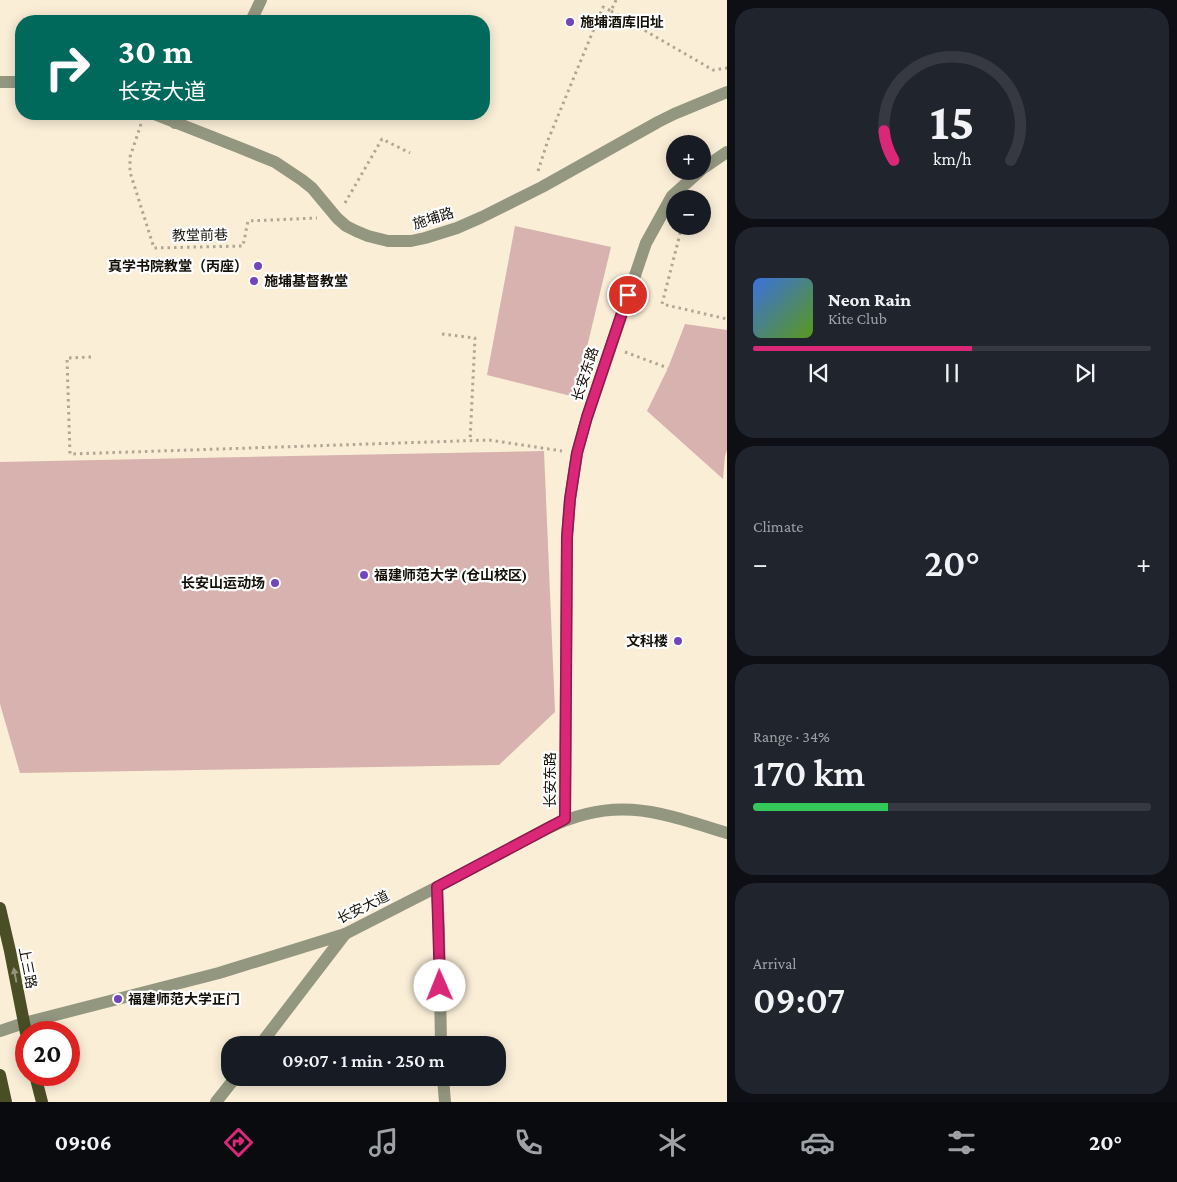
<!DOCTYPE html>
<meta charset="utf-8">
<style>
body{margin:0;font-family:"Crimson Pro","Noto Sans SC",serif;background:#20242c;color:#f1f3f6;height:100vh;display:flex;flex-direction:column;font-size:19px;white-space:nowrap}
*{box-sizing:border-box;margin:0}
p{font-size:16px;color:#9ea1a6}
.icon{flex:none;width:28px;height:28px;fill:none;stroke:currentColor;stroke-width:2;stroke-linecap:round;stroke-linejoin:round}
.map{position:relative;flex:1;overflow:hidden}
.details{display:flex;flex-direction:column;gap:8px;padding:8px;background:#0d0f14;width:450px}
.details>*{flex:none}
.top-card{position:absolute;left:15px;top:15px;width:475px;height:105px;border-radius:20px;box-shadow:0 2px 12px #0003;background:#00695c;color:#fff;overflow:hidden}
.fabs{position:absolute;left:666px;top:135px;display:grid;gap:10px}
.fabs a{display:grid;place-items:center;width:45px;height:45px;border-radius:50%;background:#171b24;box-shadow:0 2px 12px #0003;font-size:25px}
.speed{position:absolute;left:15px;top:1021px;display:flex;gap:10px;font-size:25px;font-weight:700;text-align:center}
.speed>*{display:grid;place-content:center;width:65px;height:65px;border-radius:50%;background:#171b24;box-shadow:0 2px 12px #0003;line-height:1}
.speed .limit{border:8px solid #d22;background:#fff;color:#111}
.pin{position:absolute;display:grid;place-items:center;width:42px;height:42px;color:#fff;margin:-21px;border:2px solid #fff;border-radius:50%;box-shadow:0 1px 5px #0007}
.me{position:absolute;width:55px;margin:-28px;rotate:359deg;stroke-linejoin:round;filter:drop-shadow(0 0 4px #0008)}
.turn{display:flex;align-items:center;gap:18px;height:105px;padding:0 20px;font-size:22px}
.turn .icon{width:65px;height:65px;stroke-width:2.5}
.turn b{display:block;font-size:35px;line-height:42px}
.big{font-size:38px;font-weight:600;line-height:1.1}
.details .widget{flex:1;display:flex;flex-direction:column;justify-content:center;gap:8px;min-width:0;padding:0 18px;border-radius:20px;background:#20242c}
.details .dial{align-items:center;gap:0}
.dial svg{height:130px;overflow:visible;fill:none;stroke:#363941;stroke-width:7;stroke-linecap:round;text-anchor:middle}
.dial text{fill:#f1f3f6;stroke:none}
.song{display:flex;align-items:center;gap:15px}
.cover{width:60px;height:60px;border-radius:8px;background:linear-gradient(135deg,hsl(220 70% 55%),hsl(90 70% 35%))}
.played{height:5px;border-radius:2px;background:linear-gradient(90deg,#db2777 55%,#363941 55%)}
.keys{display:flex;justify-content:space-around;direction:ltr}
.heat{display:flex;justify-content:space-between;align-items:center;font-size:28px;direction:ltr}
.charge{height:8px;border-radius:4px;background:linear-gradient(90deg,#34c759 34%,#363941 0)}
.trip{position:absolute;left:221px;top:1036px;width:285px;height:50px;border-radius:20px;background:#171b24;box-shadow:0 2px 12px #0003;font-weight:600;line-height:50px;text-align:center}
.menu{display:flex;height:80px;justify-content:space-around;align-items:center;background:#090b0e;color:#9ea1a6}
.menu .icon{width:35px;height:35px}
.menu .current{color:#db2777}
.menu b{font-size:22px;color:#f1f3f6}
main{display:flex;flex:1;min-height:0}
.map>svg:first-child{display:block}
</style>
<main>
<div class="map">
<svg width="727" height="1102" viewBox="0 0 727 1102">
<rect width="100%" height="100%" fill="#faeed7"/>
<g fill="#d7b2ae">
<path d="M515,226L611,247L575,397L487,375Z"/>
<path d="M685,324L727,330V450L725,456L723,479L647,411L668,368Z"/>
<path d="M544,451L555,712L499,765L20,773L0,704V462Z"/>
</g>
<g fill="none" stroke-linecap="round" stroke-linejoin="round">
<g stroke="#afa694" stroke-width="3" stroke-dasharray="2.5 4" stroke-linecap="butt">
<path d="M611,11L713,70L727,68"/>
<path d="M141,124L130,157V172L154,248L243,246L248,221L317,218"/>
<path d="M538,171L548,140L603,7L611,11L616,0"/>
<path d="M345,203L382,139L410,153"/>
<path d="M682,226L662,304L727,319"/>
<path d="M442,334L475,338L470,441"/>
<path d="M625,352L668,368"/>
<path d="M91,357L67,358L70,454L489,440L562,451"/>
</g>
<g stroke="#949780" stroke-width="12">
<path d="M437,887L439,931L441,1045"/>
<path d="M260,1045L345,934"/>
<path d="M443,1078L445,1102"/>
<path d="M216,1102L235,1078"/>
</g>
<g stroke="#949780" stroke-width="12">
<path d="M0,82H21"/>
<path d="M154,114L238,147L275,162L302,180L312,188L337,218L346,226L356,231L368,236L388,241H411L425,238L457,228L482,217L542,187L658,122L674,114L727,92"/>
</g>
<g stroke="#949780" stroke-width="12">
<path d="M702,169L727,152"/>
<path d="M565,819L567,537L570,499L577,453L587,417L646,243L672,196L700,171"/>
<path d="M0,1031L24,1023L219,973L345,934L437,887L548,828C616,795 659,812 727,833"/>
</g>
<g stroke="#949780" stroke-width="12">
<path d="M251,21L261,0"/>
<path d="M175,123L184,114"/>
</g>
<g stroke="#4a4e25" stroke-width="12">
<path d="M0,908L10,951L26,1033"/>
<path d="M0,1075L6,1102"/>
<path d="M35,1075L42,1102"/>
</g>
</g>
<defs><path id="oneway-solid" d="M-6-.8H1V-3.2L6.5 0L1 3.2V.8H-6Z" transform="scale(1.25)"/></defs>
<use fill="#92957c" href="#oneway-solid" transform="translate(15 975) rotate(-101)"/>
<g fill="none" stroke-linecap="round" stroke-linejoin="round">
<defs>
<path id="route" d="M440,986L437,887L565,819L567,537L570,499L577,453L587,417L628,295"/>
</defs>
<use href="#route" stroke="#8e194d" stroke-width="12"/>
<use href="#route" stroke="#db2777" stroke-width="9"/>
</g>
<g fill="#7245bd" stroke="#fff" stroke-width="2">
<circle cx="570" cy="22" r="5"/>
<circle cx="258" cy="266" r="5"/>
<circle cx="254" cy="281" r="5"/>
<circle cx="364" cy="575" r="5"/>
<circle cx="275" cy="583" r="5"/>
<circle cx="678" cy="641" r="5"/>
<circle cx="118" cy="999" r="5"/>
</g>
<g text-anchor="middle" stroke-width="4.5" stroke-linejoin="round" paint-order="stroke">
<g font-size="14" font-weight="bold" fill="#151109" stroke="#fff" text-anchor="start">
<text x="580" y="27">施埔酒库旧址</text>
<text x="248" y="271" text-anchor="end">真学书院教堂（丙座）</text>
<text x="264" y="286">施埔基督教堂</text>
<text x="374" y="580">福建师范大学 (仓山校区)</text>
<text x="265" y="588" text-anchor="end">长安山运动场</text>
<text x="668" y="646" text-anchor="end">文科楼</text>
<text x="128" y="1004">福建师范大学正门</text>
</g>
<g font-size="14" fill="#151109" stroke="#fff">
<text transform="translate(433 218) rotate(-17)" y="5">施埔路</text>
<text transform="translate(200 235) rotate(-1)" y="5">教堂前巷</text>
<text transform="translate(585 374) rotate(-72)" y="5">长安东路</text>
<text transform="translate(550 780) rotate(-90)" y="5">长安东路</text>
<text transform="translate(363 907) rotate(-26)" y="5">长安大道</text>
<text transform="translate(28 968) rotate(79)" y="5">上三路</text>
</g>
</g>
</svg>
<div class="fabs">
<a>+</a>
<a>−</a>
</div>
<div class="speed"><div class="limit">20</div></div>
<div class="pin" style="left:628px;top:295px;background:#d93025"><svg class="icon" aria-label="arrive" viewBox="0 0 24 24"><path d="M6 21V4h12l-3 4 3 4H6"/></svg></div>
<svg class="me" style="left:440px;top:986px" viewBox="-20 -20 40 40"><circle r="19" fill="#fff"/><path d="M0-13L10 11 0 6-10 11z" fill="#db2777"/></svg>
<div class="trip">09:07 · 1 min · 250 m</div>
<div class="top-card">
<div class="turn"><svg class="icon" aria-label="right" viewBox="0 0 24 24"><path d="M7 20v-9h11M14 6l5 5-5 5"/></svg><div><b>30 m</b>长安大道</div></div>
</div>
</div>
<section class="details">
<div class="widget dial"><svg viewBox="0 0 100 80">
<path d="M14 69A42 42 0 1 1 86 69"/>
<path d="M14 69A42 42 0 0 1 8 51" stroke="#db2777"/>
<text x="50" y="56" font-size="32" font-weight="700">15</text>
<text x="50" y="72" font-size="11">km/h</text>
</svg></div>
<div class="widget">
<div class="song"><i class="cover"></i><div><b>Neon Rain</b><p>Kite Club</p></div></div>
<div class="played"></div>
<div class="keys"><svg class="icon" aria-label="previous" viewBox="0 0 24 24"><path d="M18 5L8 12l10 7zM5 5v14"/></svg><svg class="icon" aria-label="pause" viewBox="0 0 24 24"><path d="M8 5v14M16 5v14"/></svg><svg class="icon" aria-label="next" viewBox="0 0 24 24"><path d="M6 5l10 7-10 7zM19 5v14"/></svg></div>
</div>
<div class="widget"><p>Climate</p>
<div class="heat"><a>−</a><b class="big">20°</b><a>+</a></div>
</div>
<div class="widget"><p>Range · 34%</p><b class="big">170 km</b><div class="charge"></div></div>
<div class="widget"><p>Arrival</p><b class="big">09:07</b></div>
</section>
</main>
<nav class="menu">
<b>09:06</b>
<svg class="icon current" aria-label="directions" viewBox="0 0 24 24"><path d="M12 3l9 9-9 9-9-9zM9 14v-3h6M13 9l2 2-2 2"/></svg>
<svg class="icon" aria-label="music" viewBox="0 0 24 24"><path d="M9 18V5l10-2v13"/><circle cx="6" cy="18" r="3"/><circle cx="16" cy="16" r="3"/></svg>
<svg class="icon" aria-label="phone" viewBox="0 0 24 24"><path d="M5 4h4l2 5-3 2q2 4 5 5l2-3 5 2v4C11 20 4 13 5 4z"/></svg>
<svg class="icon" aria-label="climate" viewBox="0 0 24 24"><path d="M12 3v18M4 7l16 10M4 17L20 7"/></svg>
<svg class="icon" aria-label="car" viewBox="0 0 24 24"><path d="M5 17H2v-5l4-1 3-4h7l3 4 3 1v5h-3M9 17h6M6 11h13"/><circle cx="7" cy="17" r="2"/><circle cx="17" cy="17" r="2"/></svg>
<svg class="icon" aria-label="filters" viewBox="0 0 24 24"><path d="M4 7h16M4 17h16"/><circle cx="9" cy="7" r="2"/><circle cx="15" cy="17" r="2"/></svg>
<b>20°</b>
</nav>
